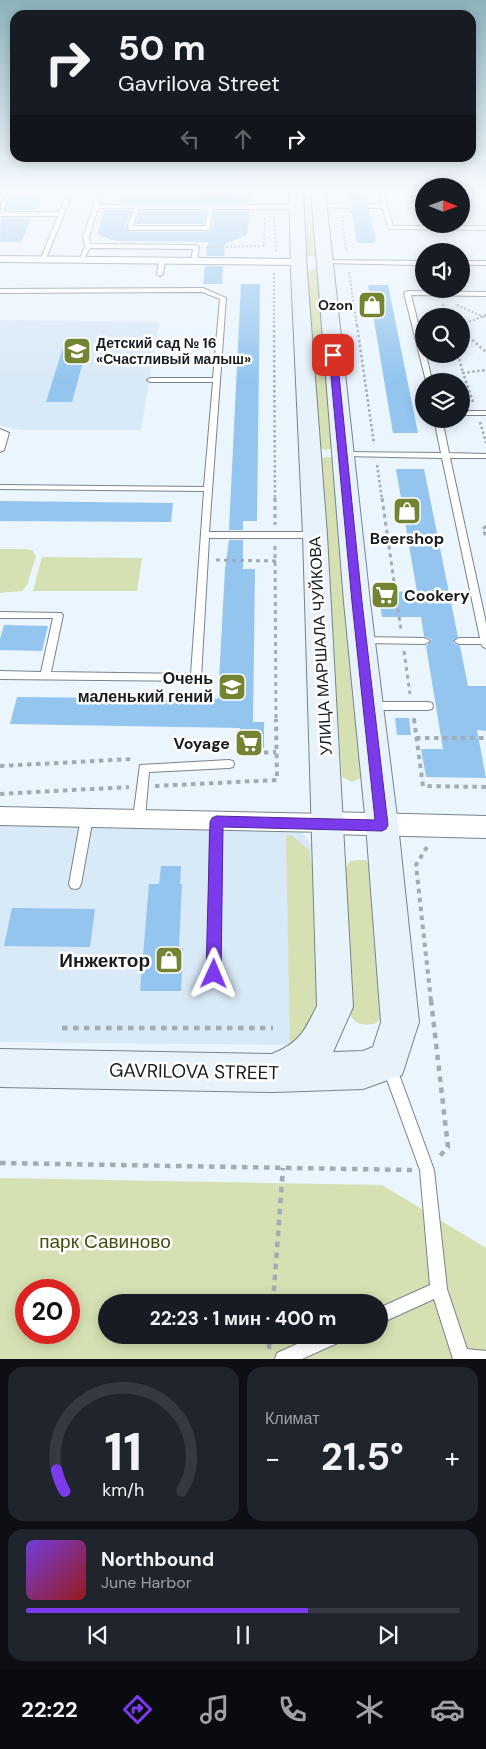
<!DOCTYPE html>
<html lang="ru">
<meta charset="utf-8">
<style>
body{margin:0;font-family:"DM Sans",sans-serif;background:#20242c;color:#f1f3f6;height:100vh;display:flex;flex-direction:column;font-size:19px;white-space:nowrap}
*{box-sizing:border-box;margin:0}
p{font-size:16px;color:#9ea1a6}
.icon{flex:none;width:28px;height:28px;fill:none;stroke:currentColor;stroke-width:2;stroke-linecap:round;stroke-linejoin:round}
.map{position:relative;height:1359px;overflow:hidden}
.side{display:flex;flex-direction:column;gap:8px;padding:8px;background:#0d0f14;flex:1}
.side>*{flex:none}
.banner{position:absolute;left:10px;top:10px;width:466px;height:152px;border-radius:15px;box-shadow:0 2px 12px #0003;background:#171b24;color:#f1f3f6;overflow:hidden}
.needle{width:32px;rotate:91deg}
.controls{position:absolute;left:415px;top:178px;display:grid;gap:10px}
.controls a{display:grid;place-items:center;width:55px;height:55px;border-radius:50%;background:#171b24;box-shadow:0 2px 12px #0003;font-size:25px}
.speed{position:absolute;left:15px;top:1279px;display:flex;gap:10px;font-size:25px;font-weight:700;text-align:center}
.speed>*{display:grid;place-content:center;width:65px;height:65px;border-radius:50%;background:#171b24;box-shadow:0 2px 12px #0003;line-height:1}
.speed .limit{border:8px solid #d22;background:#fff;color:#111}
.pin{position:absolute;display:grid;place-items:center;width:42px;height:42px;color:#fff;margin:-21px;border-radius:10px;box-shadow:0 2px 8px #0006}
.me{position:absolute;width:55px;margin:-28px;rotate:1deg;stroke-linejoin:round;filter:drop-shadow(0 0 4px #0008)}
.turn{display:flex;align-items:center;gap:18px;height:105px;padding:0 25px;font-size:22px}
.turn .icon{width:65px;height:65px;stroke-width:2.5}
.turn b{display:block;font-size:35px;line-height:42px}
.lanes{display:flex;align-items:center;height:48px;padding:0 25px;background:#0003;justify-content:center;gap:25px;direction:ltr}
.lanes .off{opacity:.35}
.big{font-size:38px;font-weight:700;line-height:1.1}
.side .widget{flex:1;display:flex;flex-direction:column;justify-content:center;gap:8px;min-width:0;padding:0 18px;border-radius:15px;background:#20242c}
.side .dial{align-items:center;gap:0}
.dial svg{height:130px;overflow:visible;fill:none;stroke:#363941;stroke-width:7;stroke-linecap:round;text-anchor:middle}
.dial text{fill:#f1f3f6;stroke:none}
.song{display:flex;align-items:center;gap:15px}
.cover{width:60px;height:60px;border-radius:8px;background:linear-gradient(135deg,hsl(260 70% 55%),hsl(0 70% 35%))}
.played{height:5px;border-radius:2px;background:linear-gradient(90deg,#7c3aed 65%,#363941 65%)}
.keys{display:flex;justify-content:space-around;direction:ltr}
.heat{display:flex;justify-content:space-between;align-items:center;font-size:28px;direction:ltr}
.side .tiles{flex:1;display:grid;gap:8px;grid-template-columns:1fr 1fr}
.widget:last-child{grid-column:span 2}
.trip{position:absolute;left:98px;top:1294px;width:290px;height:50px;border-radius:25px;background:#171b24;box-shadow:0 2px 12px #0003;font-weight:700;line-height:50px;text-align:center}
.menu{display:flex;height:80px;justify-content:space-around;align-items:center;background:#090b0e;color:#9ea1a6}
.menu .icon{width:35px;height:35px}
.menu .on{color:#7c3aed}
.menu b{font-size:22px;color:#f1f3f6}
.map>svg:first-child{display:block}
</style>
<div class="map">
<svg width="486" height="1359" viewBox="0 0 486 1359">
<rect width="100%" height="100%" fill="#eaf5fe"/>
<g fill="#d8e9f7">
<path d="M0,320L159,322L141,430H20L0,425Z"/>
<path d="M0,823L289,827L302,833L312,845L316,856L294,1045L0,1042Z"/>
</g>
<g fill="#d5e1b3" fill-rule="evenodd">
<path d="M303,190H312L317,256H307Z"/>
<path d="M308,269H317L333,448L327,450L320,448Z"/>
<path d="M327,457L333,458L363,777L352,782L342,777L320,458Z"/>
<path d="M0,549H26L33,551L36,556L27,585L22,591L0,593Z"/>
<path d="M42,557L142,558L137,591H33Z"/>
<path d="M291,835L309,850L315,883L319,1005L310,1031L296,1044L290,1042L286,836Z"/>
<path d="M359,860H366L371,867L384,1013L377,1023C365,1026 357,1026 350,1015L342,874L350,861Z"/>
<path d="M0,1178L382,1185L486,1248V1359H0ZM26,1290H69V1332H26ZM106,1302H379V1335H106Z"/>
</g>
<g fill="#93c5ee">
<path d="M348,190H365L368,202L364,207L369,210L376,241H374V243H357L351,210L355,205L350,202Z"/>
<path d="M120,194H210L251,195V203H117Z"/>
<path d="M14,196L41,197V199L36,210H6Z"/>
<path d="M104,210H131L125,227L130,232H207L212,228L215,211H250L247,235L225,244L224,256H206L208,242L115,241L97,234Z"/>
<path d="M140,211H206L203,224H136Z"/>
<path d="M1,218H32L21,242H0Z"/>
<path d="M205,266H223L222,284H203Z"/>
<path d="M241,284H260L257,521H243V530H229Z"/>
<path d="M368,285H388L418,433H393Z"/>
<path d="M64,344H88L72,402H46Z"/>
<path d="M396,469H424L458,637L452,642L460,646L468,686H486V731L477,730L486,778L426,777L421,749H443L426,646L432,640L424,636L421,617H382L378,591L417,592Z"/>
<path d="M0,501L173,503L171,522L0,521Z"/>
<path d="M229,540H243V569H255L253,722H264V748H240V728L10,724L17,697L218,699L225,569Z"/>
<path d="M4,625L48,626L42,651L0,650V639Z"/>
<path d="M395,718H409L411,735H397Z"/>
<path d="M161,866H181L180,884H182L179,948H183L181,991H140L149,884H159Z"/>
<path d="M12,908L95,909L90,947L4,946Z"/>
</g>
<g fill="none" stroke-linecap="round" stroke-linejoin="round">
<defs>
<g id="service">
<path d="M12,190H70L73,192L45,261L40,260L58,216H0L1,203ZM13,194H67L59,212H3L7,203Z"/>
<path d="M145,190L296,191L299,193L296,195Z"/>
<path d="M378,190H383L393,226H486V230L389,229L382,208H369L366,206L369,204H382Z"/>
<path d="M99,196L102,198L99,205H295L298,207L295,209H213L210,228L207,230H130L127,228L134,208H98L89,237L90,244L196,245L199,247L197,261L194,263L191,261L193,249L90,248L83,261H79L85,246L83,237L96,198ZM139,209H208L205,226H133Z"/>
<path d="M319,204H350L353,206L350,208L317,207Z"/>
<path d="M162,259L165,261L163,274L160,276L157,274L159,261Z"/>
<path d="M324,260L424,261V265H422L424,279L420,277L417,265L322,263V261Z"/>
<rect x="461" y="261" width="25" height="4"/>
<path d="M203,288L226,298L209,532H315L319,535L315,538H209L201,678L200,681L0,679V671L41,672L53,618H0V612L61,613L63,615L51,672L191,674L204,491L0,489V485L204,487L213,382H150L147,380L150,378H213L220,299L202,292L0,293V289Z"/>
<path d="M407,291L486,292V296L411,295L424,347V354H426L432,381H426L404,293Z"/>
<rect x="461" y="411" width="25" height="4"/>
<path d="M434,419H442L449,453L486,454V458H450L486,623V648L483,647L481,644H459L454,641L459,638H480L442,458L343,456L339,454L343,452L441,453Z"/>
<path d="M0,429L9,433L4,450L0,452Z"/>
<path d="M362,637L425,638L430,641L425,644L362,643L357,640Z"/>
<path d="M371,702H428L432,703L433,706L432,709L428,710H371L367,709L366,706L367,703Z"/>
<path d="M229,760L233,761L234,764L233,767L229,768L149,772L145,818L143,821L139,823L135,821L133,818L140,765Z"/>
<path d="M87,813L91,815L93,818L81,884L79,888L75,889L71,888L69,884L81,818L83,815Z"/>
<path d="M216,817L220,819L222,822L220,974L219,978L214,980L209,978L208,974L210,822L212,819Z"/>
<path d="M389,1059L394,1061L396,1066L434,1170L447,1289L467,1349L486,1351V1359H453L434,1299L379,1324V1308L430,1285L420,1170L382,1066L384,1061Z"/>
<path d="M317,1335H344L342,1341L302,1359H275L277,1353Z"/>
</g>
<g id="minor">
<path d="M0,256L298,259L303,262L298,265L0,262Z"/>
<path d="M0,807L328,814L336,817L339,823L336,829L328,832L0,825Z"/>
</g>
<path id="tertiary" d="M328,812L486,816V838L328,834L318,831L314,823L318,815Z"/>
<path id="secondary" d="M289,190H303L307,272L327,535L353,1007L333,1052L363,1051L373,1047L381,1022L366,825L344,602L311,190H325L370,602L398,825L419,1022L402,1075L363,1089L274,1092L0,1087V1049L272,1054C300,1042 304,1032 317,1006L303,535L291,272Z"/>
</defs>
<use href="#service" stroke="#79838b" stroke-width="2"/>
<use href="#minor" stroke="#79838b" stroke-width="2"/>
<use href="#tertiary" stroke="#79838b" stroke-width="2"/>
<use href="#secondary" stroke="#79838b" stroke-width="2"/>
<g stroke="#a4acb3" stroke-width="2" stroke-dasharray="2 2" stroke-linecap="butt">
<path d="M342,216L347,252"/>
<path d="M274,217L276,251"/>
<path d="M206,247L264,246L265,218"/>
<path d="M349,272L357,327"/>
<path d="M274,273V327"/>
<path d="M443,304L447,316"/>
<path d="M457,305L486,318"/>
<path d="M464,327L466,323L486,315"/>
</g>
<g stroke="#a4acb3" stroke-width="2.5" stroke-dasharray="2.5 2.5" stroke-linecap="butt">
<path d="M274,325L275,499"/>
<path d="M357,325L374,444"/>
<path d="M465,325L462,331L486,352"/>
<path d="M458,354L463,373"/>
<path d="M473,402L463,373L486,370"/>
<path d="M480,422L486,443"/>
<path d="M377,465L382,499"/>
</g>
<g stroke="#a4acb3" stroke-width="3" stroke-dasharray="4 4" stroke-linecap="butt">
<path d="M275,498V525"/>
<path d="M382,498L401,630"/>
<path d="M486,526L482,530L486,535"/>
<path d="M275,546L276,720"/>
<path d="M216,560L276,561"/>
<path d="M404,651L410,694"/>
<path d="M414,718V720"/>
</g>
<g stroke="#a4acb3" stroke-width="4" stroke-dasharray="4.5 4.5" stroke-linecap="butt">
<path d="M414,719L423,786L486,787"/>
<path d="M416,738H486"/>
<path d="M237,754L276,752"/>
<path d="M0,766L133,759"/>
<path d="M155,786L277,780L276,719"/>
<path d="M0,794L129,787"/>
<path d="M427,847L416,865L431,1001"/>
</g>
<g stroke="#a4acb3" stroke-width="4.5" stroke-dasharray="5.5 5.5" stroke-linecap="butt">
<path d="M431,1000L448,1147L438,1158"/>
<path d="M62,1028H273"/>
<path d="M0,1163L412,1170"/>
<path d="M273,1302L283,1168"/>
<path d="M269,1349L270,1335"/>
</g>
<use href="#service" fill="#fff" fill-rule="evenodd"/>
<use href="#minor" fill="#fff" fill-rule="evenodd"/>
<use href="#tertiary" fill="#fff" fill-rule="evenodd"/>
<use href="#secondary" fill="#e7f2fa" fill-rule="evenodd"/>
</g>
<linearGradient id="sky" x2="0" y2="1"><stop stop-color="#8cb3bb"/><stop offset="0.5" stop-color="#f6faff"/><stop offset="1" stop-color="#f6faff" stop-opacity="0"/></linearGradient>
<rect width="486" height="381" fill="url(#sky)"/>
<path fill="#7c3aed" stroke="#51269a" d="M333,353L337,355L362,602L388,825L386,829L382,831L223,827L221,974L219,979L214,981L208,979L206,974L210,822L212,818L216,816L375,820L352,602L329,355Z"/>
<defs>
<symbol id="shop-square" viewBox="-11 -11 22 22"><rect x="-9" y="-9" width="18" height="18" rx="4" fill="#738433" stroke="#fff"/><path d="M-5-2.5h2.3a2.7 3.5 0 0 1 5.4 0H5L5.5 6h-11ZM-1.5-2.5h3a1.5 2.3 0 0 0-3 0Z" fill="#fff"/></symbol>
<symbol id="school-square" viewBox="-11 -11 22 22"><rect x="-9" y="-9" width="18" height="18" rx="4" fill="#738433" stroke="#fff"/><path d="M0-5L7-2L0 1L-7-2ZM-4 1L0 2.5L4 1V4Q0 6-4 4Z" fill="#fff"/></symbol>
<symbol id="supermarket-square" viewBox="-11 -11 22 22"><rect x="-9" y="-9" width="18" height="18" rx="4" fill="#738433" stroke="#fff"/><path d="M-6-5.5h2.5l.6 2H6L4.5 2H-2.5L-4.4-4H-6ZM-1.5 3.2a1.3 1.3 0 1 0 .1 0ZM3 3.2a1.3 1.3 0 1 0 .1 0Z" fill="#fff"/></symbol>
</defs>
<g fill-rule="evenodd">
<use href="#shop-square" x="356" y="289" width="32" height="32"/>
<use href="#school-square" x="61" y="335" width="32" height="32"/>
<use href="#shop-square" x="391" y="495" width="32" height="32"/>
<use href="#supermarket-square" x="369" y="579" width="32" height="32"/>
<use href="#school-square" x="216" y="671" width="32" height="32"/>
<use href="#supermarket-square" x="233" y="727" width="32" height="32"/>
<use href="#shop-square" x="153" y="944" width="32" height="32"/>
</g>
<g text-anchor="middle" stroke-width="5" stroke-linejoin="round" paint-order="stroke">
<g font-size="14" font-weight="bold" fill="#191c20" stroke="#fff" text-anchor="end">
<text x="353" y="310">Ozon</text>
<text x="96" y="348" text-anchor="start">Детский сад № 16<tspan x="96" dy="16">«Счастливый малыш»</tspan></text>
</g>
<g font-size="16" font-weight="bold" fill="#191c20" stroke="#fff" text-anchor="end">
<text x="407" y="544" text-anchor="middle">Beershop</text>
<text x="404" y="601" text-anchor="start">Cookery</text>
<text x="213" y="684">Очень<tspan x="213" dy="18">маленький гений</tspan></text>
<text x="230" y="749">Voyage</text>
</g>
<g font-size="16" fill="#191c20" stroke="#fff">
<text transform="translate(320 646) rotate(-93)" y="6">УЛИЦА МАРШАЛА ЧУЙКОВА</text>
</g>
<g font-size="19" font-weight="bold" fill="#191c20" stroke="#fff" text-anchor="end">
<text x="150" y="967">Инжектор</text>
</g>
<g font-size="19" fill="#191c20" stroke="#fff">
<text transform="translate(194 1071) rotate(1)" y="7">GAVRILOVA STREET</text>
</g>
<g font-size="19" fill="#44500f" stroke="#fff">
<text x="105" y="1248">парк Савиново</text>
</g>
</g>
</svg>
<div class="controls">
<a><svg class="needle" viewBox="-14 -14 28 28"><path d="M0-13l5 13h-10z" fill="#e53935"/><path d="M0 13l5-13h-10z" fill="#9ea1a6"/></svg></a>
<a><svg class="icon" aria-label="sound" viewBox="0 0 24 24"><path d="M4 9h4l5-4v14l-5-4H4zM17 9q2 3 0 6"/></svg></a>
<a><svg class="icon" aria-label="search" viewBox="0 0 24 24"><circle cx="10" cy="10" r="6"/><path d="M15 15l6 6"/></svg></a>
<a><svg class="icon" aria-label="layers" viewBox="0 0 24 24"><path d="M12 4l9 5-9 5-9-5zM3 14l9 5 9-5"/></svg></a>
</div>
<div class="speed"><div class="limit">20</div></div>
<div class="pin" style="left:333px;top:355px;background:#d93025"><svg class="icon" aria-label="arrive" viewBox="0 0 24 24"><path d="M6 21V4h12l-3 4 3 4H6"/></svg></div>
<svg class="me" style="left:214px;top:974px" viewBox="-20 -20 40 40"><path d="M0-17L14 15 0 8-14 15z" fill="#7c3aed" stroke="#fff" stroke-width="4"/></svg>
<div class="trip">22:23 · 1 мин · 400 m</div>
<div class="banner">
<div class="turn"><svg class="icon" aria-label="right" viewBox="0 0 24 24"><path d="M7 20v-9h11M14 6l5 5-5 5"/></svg><div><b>50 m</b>Gavrilova Street</div></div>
<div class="lanes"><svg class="icon off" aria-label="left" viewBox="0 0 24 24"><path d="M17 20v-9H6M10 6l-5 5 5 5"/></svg><svg class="icon off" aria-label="ahead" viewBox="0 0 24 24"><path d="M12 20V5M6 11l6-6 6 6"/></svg><svg class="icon" aria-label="right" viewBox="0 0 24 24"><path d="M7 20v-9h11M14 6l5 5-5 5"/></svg></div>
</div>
</div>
<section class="side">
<div class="tiles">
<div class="widget dial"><svg viewBox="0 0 100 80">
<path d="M14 69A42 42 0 1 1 86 69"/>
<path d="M14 69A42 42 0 0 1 9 56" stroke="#7c3aed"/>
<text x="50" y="56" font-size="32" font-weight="700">11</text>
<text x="50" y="72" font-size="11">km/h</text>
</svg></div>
<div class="widget"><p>Климат</p>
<div class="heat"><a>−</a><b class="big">21.5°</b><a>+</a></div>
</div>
<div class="widget">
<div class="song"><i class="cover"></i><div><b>Northbound</b><p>June Harbor</p></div></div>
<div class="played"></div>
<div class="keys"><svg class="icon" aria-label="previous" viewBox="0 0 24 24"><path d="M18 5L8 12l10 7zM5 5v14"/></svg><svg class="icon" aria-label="pause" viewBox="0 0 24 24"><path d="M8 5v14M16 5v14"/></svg><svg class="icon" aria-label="next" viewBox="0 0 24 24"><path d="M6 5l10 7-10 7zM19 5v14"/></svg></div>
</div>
</div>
</section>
<nav class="menu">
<b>22:22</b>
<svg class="icon on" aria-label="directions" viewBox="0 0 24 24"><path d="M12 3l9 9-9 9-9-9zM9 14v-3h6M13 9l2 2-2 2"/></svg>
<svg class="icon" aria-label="music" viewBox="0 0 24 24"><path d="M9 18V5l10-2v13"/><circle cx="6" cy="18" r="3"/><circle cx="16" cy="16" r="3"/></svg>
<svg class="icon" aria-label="phone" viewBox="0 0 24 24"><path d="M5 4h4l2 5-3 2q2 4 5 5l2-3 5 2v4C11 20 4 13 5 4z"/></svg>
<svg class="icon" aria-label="climate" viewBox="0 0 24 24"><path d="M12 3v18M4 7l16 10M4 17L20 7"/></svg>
<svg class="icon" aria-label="car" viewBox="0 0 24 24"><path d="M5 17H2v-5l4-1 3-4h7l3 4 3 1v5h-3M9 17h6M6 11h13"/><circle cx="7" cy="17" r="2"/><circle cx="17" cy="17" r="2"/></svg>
</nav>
